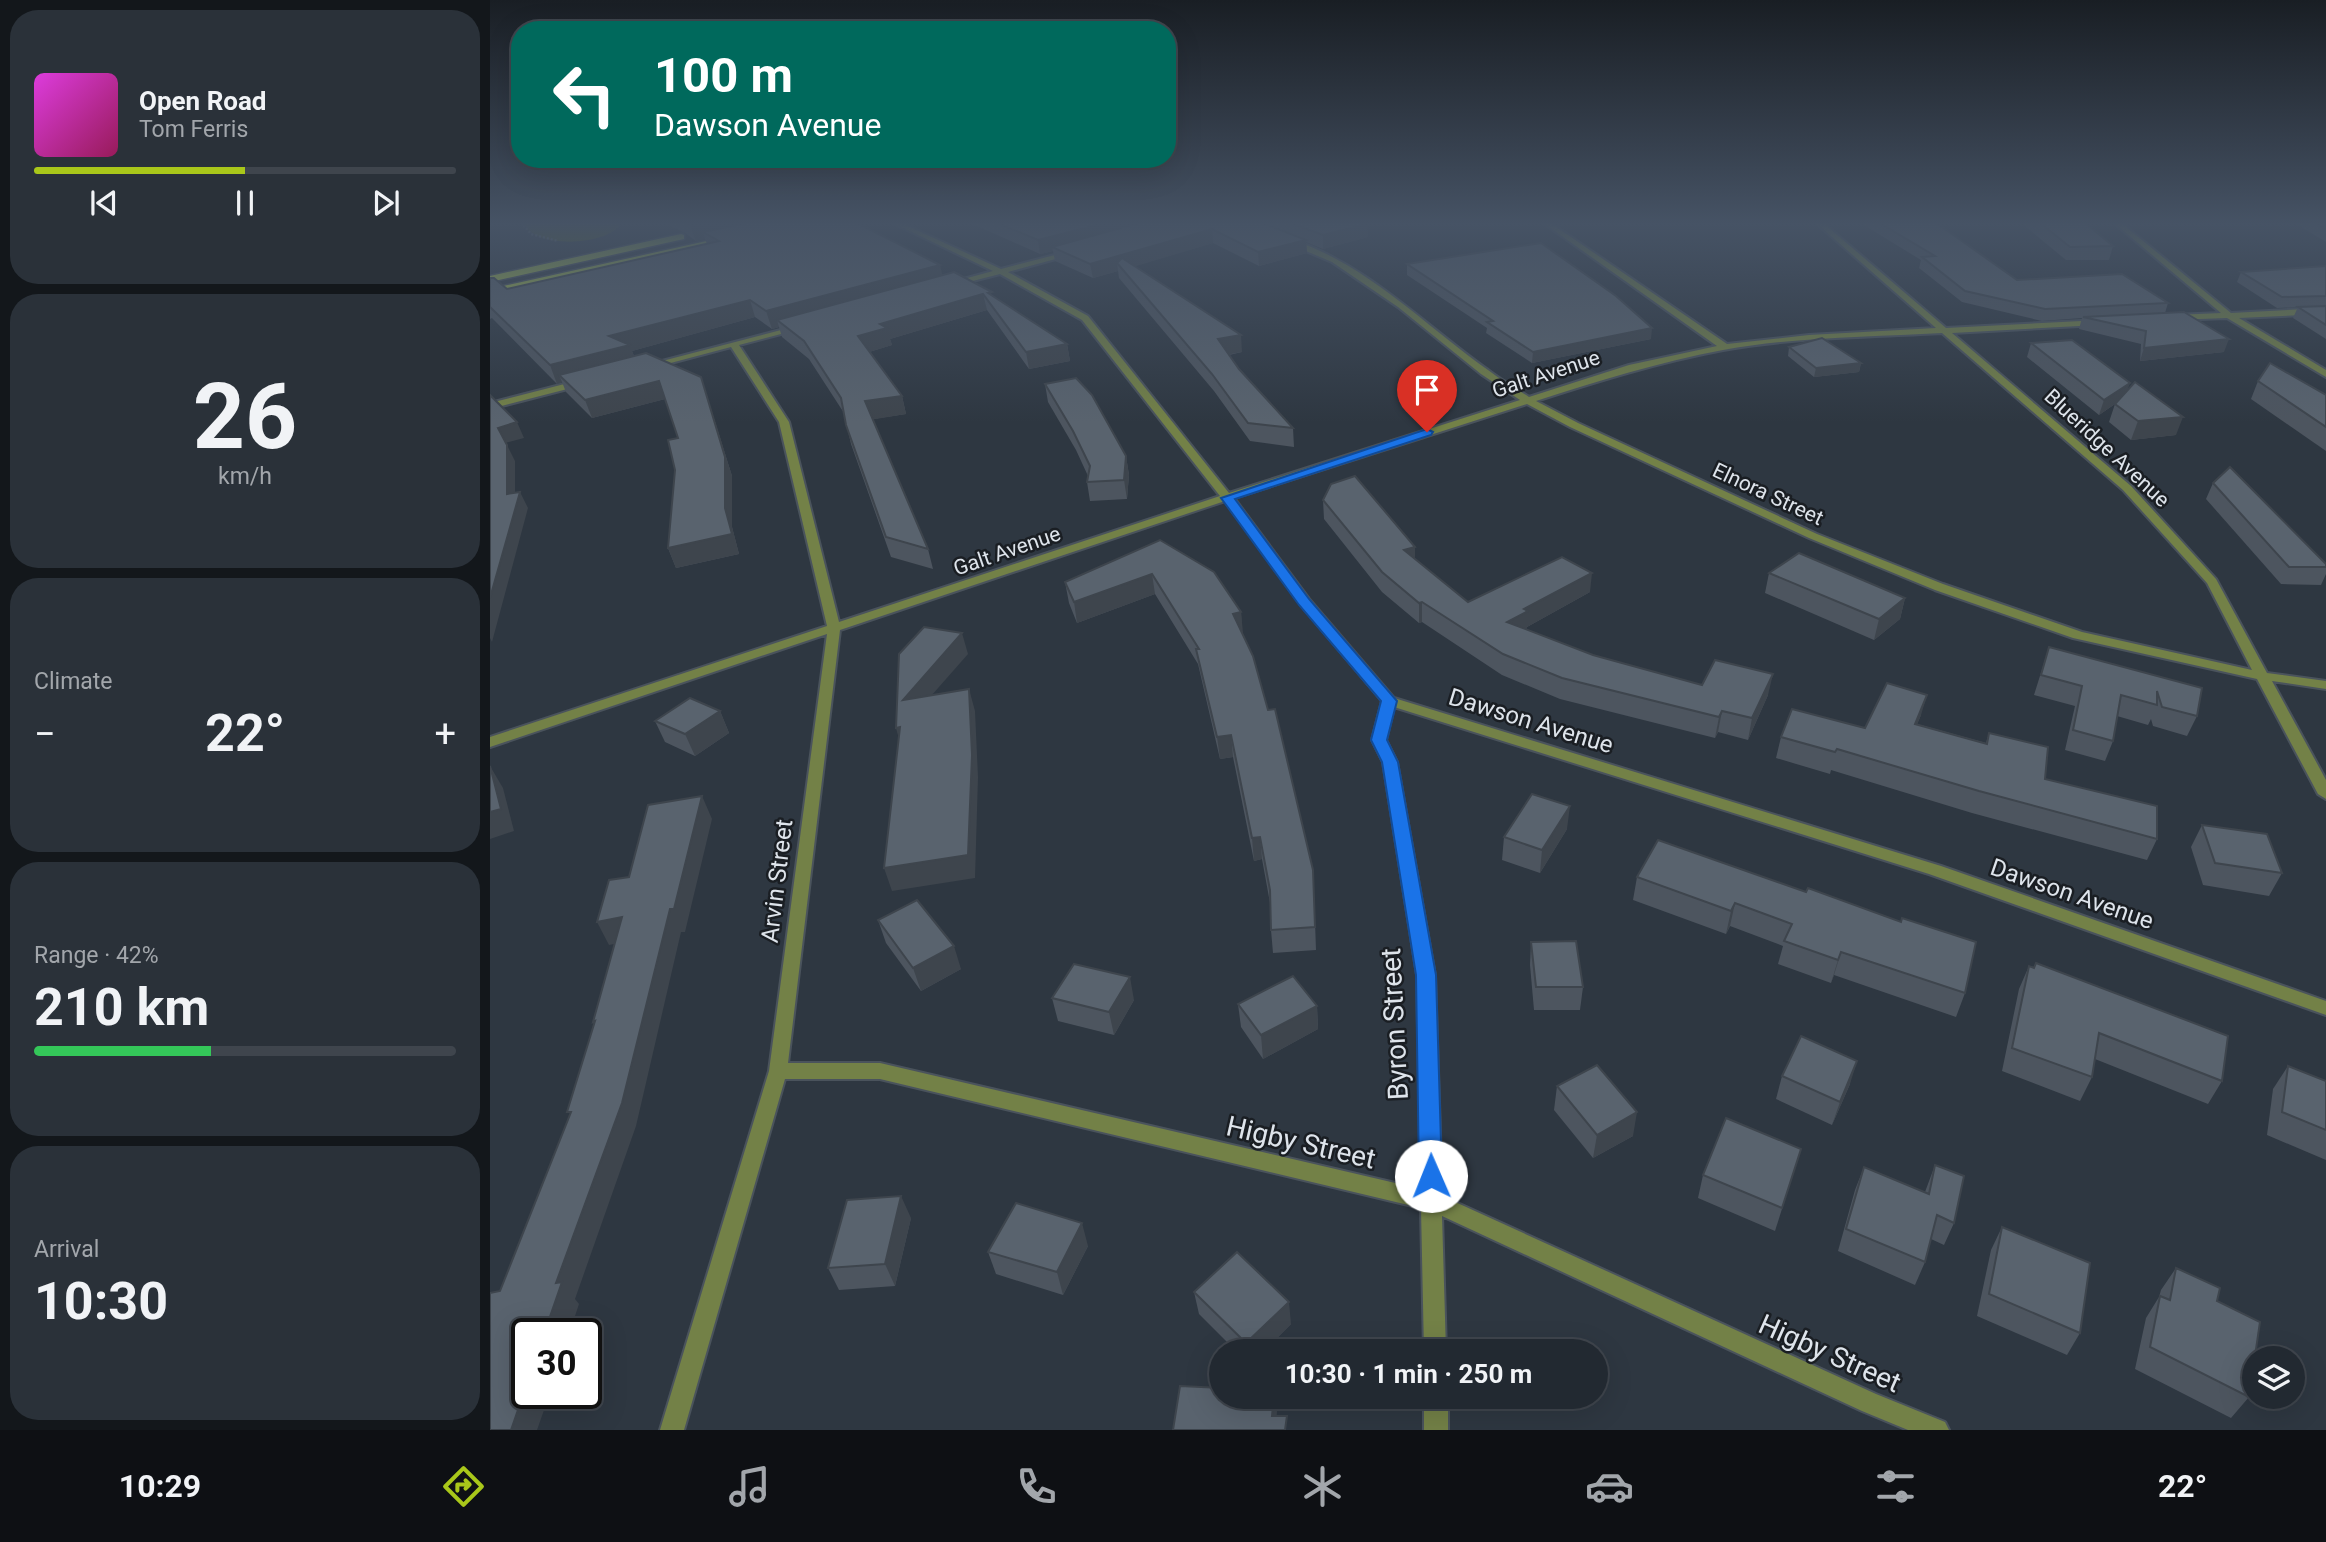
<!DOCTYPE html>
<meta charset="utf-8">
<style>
body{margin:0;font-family:Roboto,sans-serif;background:#2a3139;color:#f1f3f6;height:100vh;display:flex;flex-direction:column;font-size:26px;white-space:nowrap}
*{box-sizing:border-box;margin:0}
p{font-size:23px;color:#a2a6ab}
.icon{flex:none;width:38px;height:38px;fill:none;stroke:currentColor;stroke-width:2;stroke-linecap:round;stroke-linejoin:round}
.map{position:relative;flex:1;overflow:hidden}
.panel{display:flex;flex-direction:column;gap:10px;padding:10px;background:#13171b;width:490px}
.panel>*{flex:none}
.top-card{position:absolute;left:21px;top:21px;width:665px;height:147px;border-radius:28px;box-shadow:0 7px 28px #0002,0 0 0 2px #3f454d;background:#00695c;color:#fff;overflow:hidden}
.tools{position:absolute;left:1752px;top:1346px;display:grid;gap:14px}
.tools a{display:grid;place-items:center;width:63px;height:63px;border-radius:50%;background:#222931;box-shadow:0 7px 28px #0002,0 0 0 2px #3f454d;font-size:35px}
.speed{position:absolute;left:21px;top:1318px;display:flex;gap:14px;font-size:35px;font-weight:700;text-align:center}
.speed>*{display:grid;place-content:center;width:91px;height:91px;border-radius:50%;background:#222931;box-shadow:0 7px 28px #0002,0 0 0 2px #3f454d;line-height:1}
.speed .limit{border:4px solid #111;border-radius:10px;background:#fff;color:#111}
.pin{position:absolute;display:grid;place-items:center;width:60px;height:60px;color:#fff;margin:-72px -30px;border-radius:50% 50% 50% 0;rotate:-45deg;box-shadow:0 0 7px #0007}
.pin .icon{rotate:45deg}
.me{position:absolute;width:77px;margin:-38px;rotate:359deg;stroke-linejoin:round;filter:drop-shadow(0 0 5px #0008)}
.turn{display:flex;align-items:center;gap:24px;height:147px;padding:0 28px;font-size:32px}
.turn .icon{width:91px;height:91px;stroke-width:2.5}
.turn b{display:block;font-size:49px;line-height:60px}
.big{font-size:52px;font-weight:700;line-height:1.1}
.panel .widget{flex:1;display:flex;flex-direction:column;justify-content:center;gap:10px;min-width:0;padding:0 24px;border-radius:28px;background:#2a3139}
.panel .dial{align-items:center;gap:0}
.dial b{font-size:91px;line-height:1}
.song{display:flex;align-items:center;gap:21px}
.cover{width:84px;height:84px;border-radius:10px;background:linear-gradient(135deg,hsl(300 70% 55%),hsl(330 70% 35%))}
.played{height:7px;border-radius:4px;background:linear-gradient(90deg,#a9c71a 50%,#3f454d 50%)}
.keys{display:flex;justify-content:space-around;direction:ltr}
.heat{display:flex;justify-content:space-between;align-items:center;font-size:38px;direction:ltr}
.charge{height:10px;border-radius:5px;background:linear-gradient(90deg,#34c759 42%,#3f454d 0)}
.trip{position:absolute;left:719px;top:1339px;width:399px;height:70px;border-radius:35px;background:#222931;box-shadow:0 7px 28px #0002,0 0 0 2px #3f454d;font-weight:700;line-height:70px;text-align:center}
.tab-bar{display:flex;height:112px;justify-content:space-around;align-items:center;background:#0e1014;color:#a2a6ab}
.tab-bar .icon{width:49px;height:49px}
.tab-bar .current{color:#a9c71a}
.tab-bar b{font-size:32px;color:#f1f3f6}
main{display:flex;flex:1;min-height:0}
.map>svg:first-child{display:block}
</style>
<main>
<section class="panel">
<div class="widget">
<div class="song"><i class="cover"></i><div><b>Open Road</b><p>Tom Ferris</p></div></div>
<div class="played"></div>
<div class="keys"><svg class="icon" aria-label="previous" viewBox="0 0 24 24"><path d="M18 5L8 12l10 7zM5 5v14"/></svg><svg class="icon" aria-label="pause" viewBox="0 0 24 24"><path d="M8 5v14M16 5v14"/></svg><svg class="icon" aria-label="next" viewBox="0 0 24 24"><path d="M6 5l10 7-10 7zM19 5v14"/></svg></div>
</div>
<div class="widget dial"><b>26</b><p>km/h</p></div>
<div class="widget"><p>Climate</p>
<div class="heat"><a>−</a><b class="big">22°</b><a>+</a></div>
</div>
<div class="widget"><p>Range · 42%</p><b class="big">210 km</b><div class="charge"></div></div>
<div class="widget"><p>Arrival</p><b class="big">10:30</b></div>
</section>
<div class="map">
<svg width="1836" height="1430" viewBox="0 0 1836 1430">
<rect width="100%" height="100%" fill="#2e3741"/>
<path fill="#556418" d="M34,222H129V226C113,246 42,249 34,222Z"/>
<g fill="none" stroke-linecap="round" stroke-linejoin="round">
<defs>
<g id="minor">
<path d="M401,222H409L511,269L584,250V254L518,272L598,316L739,493L1030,400L991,374L908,307L842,262L797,243L796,241L800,239C877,264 933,324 998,370C1011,380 1025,388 1039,397L1139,365L1227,346L1052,222H1059L1237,344L1319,335L1446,328L1325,222H1332L1456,328L1611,320L1612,322L1608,325L1462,333L1641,486L1726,579L1777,673L1836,681V689L1782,681L1836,780V799L1828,794L1767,679L1583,638L1445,590L1319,538L1080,427L1037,404L744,498L819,599L904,698L1451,866L1836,1001V1015L1439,874L904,707L896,740L907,762L945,975L952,1196L1386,1394L1455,1422L1459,1430H1418L1372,1411L952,1216L956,1351H934L931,1208L390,1079H295L194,1430H170L279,1071L337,634L0,747V737L337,626L289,422L241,347L158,369L153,366L310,325V329L249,345L299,422L349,622L730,496L592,320L510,274L459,287V283L503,271ZM1452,333L1633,490L1717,583L1762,670L1592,632L1453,584L1327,534L1088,423L1046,401C1108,381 1169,362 1233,350C1304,337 1379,337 1452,333ZM735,501L811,605L892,701L882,740L893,762L927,975L931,1189L390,1063H298L350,630Z"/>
<path d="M1623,222H1630L1741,313L1836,308V314L1749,318L1836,370V377L1737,318L1682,320V316L1685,315L1731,313Z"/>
<path d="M90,380L95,383L93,385L0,409V403Z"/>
<rect x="934" y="1396" width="24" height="34"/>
</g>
<g id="primary">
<path d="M191,234L194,235V239L0,282V276Z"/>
<path d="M239,236L244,239L242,241L0,295V289Z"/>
</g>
</defs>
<use href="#minor" stroke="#4a535c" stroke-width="4"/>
<use href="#primary" stroke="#4a535c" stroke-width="3"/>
<path stroke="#777e87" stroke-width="2.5" stroke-dasharray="2 2" stroke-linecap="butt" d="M31,222L41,234L68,241"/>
<use href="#minor" fill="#738147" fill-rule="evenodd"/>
<use href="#primary" fill="#afca49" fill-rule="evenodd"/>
</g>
<g fill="#4d555f">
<path d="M173,222H365L453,275L503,296L577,344L580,361L539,369L497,310L400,339L402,345L379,352L412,396L416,414L383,419L438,549L443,569L401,557L361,444L354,413L319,359L292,337L289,327L282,329L265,317L142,351L144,356L211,377L242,476V527L249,554L186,568L178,548L188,438L175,399L102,418L76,392L72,382L67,384L2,318L0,319V278L17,289L217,244L215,239L206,241L195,233Z"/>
<path d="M478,222H872L877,224L878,237L833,249L816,242L817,253L769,266L723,243L644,266L752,352L739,355L749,369L803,428L804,447L760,441L724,391L629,278L628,271L603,278L565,261L563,251L550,254Z"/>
<path d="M1369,222H1445L1527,280L1678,303L1675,313L1734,352L1650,361L1651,344L1589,329L1592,318L1552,321L1472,302L1429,268L1431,260Z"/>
<path d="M1530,222H1594L1623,246L1619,260H1576Z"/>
<path d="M1803,222H1836V242Z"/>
<path d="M917,264L1161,339L1042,363L996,333L997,328L917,275Z"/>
<path d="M1836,266V306L1787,308L1747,282L1751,272Z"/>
<path d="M1836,306V339L1803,318L1808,307Z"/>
<path d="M1541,343L1638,390L1686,435L1641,440L1619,422L1625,404L1609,415L1537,357Z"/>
<path d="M1299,347L1371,363L1369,372L1324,377L1298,356Z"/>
<path d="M1768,381L1836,395V451L1761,399Z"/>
<path d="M555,384L636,456L639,475L637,499L600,501L597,482L598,476L586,450L558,402Z"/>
<path d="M1723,483L1836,564V574L1831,585L1791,584L1716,499Z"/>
<path d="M833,500L925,559L978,602L1100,592L1037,627L1036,629L1103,655L1212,685L1278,695L1258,740L1228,732L1225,738L1070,699L1012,675L932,622L929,623L892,592L834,519Z"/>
<path d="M670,540L751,612L752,633L824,893L826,950L783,953L781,930L780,903L772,859L764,861L743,757L730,759L708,664L665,594L587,623L579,603L575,582Z"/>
<path d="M1279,573L1415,598L1410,619L1384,640L1275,593Z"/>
<path d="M1559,647L1712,688L1707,716L1697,736L1663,726L1661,719L1658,725L1627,716L1623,741L1615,761L1575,750L1585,706L1544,695Z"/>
<path d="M230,711L239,733L205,756L175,742L165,721Z"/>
<path d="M1431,715L1427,724L1496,743L1499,733L1555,779L1667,839L1657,860L1482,813L1341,770L1340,774L1286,758L1291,737L1375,728Z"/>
<path d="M1712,825L1792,873L1779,896L1713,885L1701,847Z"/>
<path d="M1077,829L1050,873L1012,860L1014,837Z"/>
<path d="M1147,877L1316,892L1475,993L1466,1017L1344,975L1341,983L1288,964L1293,946L1240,926L1236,934L1143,900Z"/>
<path d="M388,920L471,969L431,991L396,943Z"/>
<path d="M1041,942L1093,987L1090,1010H1044L1040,965Z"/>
<path d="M1546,963L1732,1081L1718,1104L1605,1059L1602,1077L1590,1101L1512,1071L1529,989L1539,966L1544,967Z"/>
<path d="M562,998L644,1000L624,1035L568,1021Z"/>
<path d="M748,1004L827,1006L828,1029L773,1059L751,1027Z"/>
<path d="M1798,1066L1836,1081V1160L1777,1135L1783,1089Z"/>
<path d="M1292,1076L1360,1084L1342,1125L1286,1099Z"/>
<path d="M1067,1086L1143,1136L1103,1158L1064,1110Z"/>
<path d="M1311,1149L1285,1231L1208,1198L1213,1175Z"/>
<path d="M1445,1165L1464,1223L1454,1245L1441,1239L1435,1262L1425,1285L1348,1251L1365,1190L1374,1167L1435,1192Z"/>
<path d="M421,1218L405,1286L349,1290L338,1268Z"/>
<path d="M1512,1227L1590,1333L1577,1355L1487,1316L1501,1250Z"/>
<path d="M598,1246L573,1295L506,1274L498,1252Z"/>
<path d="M1686,1268L1727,1301L1759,1397L1741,1418L1645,1369L1656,1318L1669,1297L1671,1290Z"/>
<path d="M704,1292L801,1324L774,1351H746L709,1314Z"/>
</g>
<g fill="#3e454d">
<path d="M217,222H295L213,232L215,239L206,241L200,225Z"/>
<path d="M619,222H670L562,247L563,251L550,254L548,240Z"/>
<path d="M877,224L878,237L833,249V235Z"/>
<path d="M722,229L723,243L633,270L627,263L628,271L603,278L600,264Z"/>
<path d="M816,240L817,253L769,266L768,252Z"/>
<path d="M450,265L454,282L287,320L289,327L282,329L276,311Z"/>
<path d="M493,294L497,310L400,339L402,345L373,354L368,336L390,324Z"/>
<path d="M260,300L265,317L142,351L147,364L69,375L72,382L67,384L60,365L119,336Z"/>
<path d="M1162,328L1161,339L1042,363L1043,352Z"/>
<path d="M751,335L752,352L730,356L728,339Z"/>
<path d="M1739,339L1734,352L1650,361L1654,348Z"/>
<path d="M577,344L580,361L539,369L536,352Z"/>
<path d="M1371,363L1369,372L1324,377L1326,368Z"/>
<path d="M211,377L242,476V527L249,554L186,568L178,548L235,508Z"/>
<path d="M169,381L175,399L102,418L95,400Z"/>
<path d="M1640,383L1635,397L1609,415L1614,400Z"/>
<path d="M412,396L416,414L380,420L375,401Z"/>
<path d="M1693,417L1686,435L1641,440L1648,421Z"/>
<path d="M27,422L34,438L15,443L8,428Z"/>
<path d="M17,445L25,461V510L30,492L38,508L2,642L0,638V598L17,494Z"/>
<path d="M636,456L639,475L637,499L634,480Z"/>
<path d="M925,547V566L914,550Z"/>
<path d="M1102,573L1100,592L1037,627L1036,631L1017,622L1034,609Z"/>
<path d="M662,574L665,594L587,623L584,602Z"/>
<path d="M1415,598L1410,619L1384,640L1389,619Z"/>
<path d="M932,602V622L929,623V603Z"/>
<path d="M751,612L753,633L745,635L743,614Z"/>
<path d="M472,633L478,654L419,721L413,700Z"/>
<path d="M1283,674L1278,695L1258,740L1262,718Z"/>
<path d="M479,689L485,711L488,777L485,878L402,891L394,868Z"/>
<path d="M1437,695L1431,715L1419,745L1425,724Z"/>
<path d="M230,711L239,733L205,756L195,734Z"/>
<path d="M1232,711L1228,732L1225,738L1229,717Z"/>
<path d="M410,727L412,750L406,728Z"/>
<path d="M741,735L743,757L730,759L727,737Z"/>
<path d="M0,766L13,788L24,831L0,839Z"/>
<path d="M212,796L222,819L195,932H191L146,1126L85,1299L89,1304L79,1334H54L66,1283L180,909Z"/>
<path d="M1080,806L1077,829L1050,873L1052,850Z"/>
<path d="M770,837L772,859L764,861L762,838Z"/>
<path d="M1245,903L1240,926L1236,934L1241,911Z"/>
<path d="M132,917L144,940L119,945L107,922Z"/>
<path d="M464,946L471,969L431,991L423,968Z"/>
<path d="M1351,952L1344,975L1341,983L1348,960Z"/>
<path d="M640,977L644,1000L624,1035L619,1012Z"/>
<path d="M827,1006L828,1029L773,1059L771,1035Z"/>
<path d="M1367,1061L1360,1084L1342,1125L1350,1102Z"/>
<path d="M1147,1112L1143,1136L1103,1158L1107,1135Z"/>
<path d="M411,1196L421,1218L405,1286L395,1264Z"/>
<path d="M592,1223L598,1246L573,1295L567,1272Z"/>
<path d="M799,1302L801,1324L774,1351H757L756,1343Z"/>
<path d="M37,1384V1393H60L47,1430H21Z"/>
<path d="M784,1396H785L787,1411L786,1430L782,1416Z"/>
</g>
<g fill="#59636e" stroke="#3e454d" stroke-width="2">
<path d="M196,222H217L200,225Z"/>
<path d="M260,222H365L450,265L276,311L260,300L119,336L140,345L60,365L0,307V278H4L17,289L229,241L213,232Z"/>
<path d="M505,222H619L548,240Z"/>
<path d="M652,222H770L816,240L768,252L722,229L600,264L562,247Z"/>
<path d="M798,222H872L877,224L833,235Z"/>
<path d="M1388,222H1445L1527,280L1632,274L1678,303L1555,309L1475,291L1432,257L1445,256Z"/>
<path d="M1549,222H1594L1623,246L1580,247Z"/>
<path d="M1824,222H1836V229Z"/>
<path d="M1051,243L1126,296L1162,328L1043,352L997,322L1003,321L917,264Z"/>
<path d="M632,258L751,335L728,339L749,369L803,428L758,423L722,374L627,263Z"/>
<path d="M1836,266V296L1792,297L1751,272Z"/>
<path d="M464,272L502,292L498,293L577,344L536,352L493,294L390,324L397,328L368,336L412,396L375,401L438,549L396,537L356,425L351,398L314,341L287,320Z"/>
<path d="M1836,306V325L1808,307Z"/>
<path d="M1694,312L1739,339L1654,348L1656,331L1593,317Z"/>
<path d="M1332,338L1371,363L1326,368L1299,347Z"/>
<path d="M1582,340L1640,383L1614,400L1541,343Z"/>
<path d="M156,353L211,377L235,457V508L242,534L178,548L185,470L178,440L188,438L169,381L95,400L69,375Z"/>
<path d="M1780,363L1836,395V427L1768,381Z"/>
<path d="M586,378L602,395L636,456L634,480L597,482L600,466L583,431L555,384Z"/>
<path d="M1645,382L1693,417L1648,421L1625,404Z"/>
<path d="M0,395L27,422L8,428L17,445V494L30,492L0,598Z"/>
<path d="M1740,467L1836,564V567H1799L1723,483Z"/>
<path d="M865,476L925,547L914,550L978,602L1072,557L1102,573L1034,609L1038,611L1017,622L1103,655L1212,685L1225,660L1283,674L1262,718L1232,711L1229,717L1072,678L1013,654L932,602L929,603L892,572L833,500L841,484Z"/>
<path d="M670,540L724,572L751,612L743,614L763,656L778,710L785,709L823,870L825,927L781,930L780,890L770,837L762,838L741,735L727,737L706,649H709L662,574L584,602L575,582Z"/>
<path d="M1309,553L1415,598L1389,619L1279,573Z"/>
<path d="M434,627L472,633L413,700L479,689L482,755L478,855L394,868L410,727L406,728L409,654Z"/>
<path d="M1559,647L1712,688L1707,716L1672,707L1667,691V705L1631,695L1623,741L1583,730L1592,686L1551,675Z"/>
<path d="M1397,683L1437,695L1425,724L1497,744L1499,733L1558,747L1555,779L1667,806V839L1489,791L1347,749L1345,752L1291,737L1302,709L1375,728Z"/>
<path d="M200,698L230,711L195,734L165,721Z"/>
<path d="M0,766L11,809L0,812Z"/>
<path d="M1042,794L1080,806L1052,850L1014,837Z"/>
<path d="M212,796L184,909H180L132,1103L66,1283L72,1282L54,1334H37V1384L21,1430H0V1293L10,1291L81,1112H77L105,1021L103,1022L132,917L107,922L119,880L139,877L158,805Z"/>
<path d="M1712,825L1777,834L1792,873L1725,863Z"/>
<path d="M1168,840L1316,892L1318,888L1411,922L1412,918L1486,942L1475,993L1351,952L1348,960L1294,941L1302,924L1245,903L1241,911L1147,877Z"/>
<path d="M427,900L464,946L423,968L388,920Z"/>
<path d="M1086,941L1093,987H1046L1041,942Z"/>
<path d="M1546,963L1738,1036L1732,1081L1609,1033L1602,1077L1522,1048L1539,966L1544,968Z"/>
<path d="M584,964L640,977L619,1012L562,998Z"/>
<path d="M803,976L827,1006L771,1035L748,1004Z"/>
<path d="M1311,1036L1367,1061L1350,1102L1292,1076Z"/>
<path d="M1107,1065L1147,1112L1107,1135L1067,1086Z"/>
<path d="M1798,1066L1836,1081V1130L1792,1112Z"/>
<path d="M1236,1118L1311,1149L1292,1208L1213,1175Z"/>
<path d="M1445,1165L1474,1176L1464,1223L1447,1215L1435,1262L1356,1229L1374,1167L1439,1194Z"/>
<path d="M411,1196L395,1264L338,1268L357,1200Z"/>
<path d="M526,1203L592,1223L567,1272L498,1252Z"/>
<path d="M1512,1227L1600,1263L1590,1333L1499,1294Z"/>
<path d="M747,1252L799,1302L756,1343L704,1292Z"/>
<path d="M1686,1268L1730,1288L1727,1301L1770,1322L1759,1397L1660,1347L1670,1296L1680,1300Z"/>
<path d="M690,1386L732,1388V1396H784L782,1416H797L795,1430H683Z"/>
</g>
<linearGradient id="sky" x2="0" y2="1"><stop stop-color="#191e24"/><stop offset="0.53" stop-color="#465365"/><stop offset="1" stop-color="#465365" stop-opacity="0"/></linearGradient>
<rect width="1836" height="422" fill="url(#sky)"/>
<path fill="#1a73e8" stroke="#114b97" stroke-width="2" d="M937,429L943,432L941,435L745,499L819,599L907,701L897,740L908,762L946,975L952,1176L949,1183L941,1186L933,1183L929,1176L926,975L892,762L881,740L891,701L809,605L731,498Z"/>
<g text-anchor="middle" stroke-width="5" stroke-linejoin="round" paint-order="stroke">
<g font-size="21" fill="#dee4eb" stroke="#1a1e23">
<text transform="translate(1056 374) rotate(-18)" y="7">Galt Avenue</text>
<text transform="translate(1617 448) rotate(43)" y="7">Blueridge Avenue</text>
<text transform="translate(1278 494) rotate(25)" y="7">Elnora Street</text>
<text transform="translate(517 551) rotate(-19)" y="7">Galt Avenue</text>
</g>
<g font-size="24" fill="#dee4eb" stroke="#1a1e23">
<text transform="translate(1041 721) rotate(17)" y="8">Dawson Avenue</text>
<text transform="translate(287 881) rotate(-83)" y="8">Arvin Street</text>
<text transform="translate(1582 894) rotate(19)" y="8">Dawson Avenue</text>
</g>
<g font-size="28" fill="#dee4eb" stroke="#1a1e23">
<text transform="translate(904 1024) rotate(-93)" y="10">Byron Street</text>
<text transform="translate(811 1142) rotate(13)" y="10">Higby Street</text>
<text transform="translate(1340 1353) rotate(24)" y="10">Higby Street</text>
</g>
</g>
</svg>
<div class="tools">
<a><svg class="icon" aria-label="layers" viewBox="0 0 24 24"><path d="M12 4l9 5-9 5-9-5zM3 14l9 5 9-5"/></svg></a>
</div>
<div class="speed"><div class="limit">30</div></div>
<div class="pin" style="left:937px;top:432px;background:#d93025"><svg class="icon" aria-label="arrive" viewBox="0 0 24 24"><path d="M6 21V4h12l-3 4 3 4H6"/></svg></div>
<svg class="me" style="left:941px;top:1176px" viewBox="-20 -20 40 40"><circle r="19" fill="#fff"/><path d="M0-13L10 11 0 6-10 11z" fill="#1a73e8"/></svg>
<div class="trip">10:30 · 1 min · 250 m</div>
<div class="top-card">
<div class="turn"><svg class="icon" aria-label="left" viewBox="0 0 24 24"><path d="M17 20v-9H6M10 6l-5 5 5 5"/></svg><div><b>100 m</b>Dawson Avenue</div></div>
</div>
</div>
</main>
<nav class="tab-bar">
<b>10:29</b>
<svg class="icon current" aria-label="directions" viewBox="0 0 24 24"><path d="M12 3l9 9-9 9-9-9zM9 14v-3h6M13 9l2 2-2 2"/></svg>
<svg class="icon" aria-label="music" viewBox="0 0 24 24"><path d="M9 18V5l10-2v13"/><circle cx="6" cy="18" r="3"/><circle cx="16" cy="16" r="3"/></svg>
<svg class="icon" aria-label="phone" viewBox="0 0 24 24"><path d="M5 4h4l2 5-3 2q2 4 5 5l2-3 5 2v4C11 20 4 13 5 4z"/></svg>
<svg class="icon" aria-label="climate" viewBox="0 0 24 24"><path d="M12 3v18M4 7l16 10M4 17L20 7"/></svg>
<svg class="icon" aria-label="car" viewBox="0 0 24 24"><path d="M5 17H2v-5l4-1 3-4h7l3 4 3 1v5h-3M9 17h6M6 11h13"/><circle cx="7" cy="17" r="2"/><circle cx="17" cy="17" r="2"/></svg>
<svg class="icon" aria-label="filters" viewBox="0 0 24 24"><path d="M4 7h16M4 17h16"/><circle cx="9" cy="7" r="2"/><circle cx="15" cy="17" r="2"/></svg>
<b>22°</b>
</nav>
